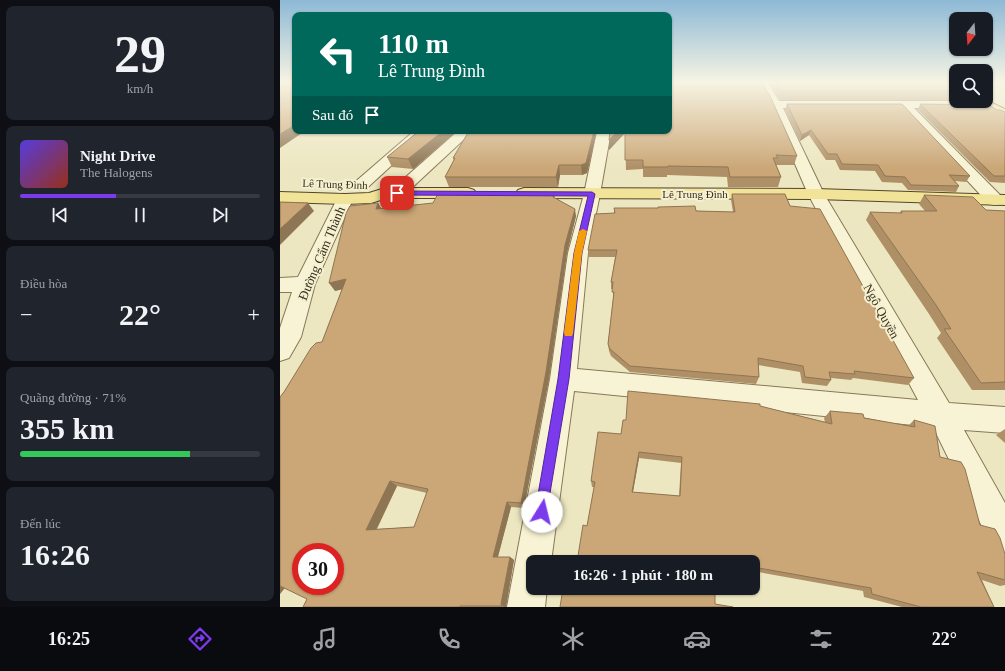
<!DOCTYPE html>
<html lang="vi">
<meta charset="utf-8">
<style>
body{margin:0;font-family:Georgia,serif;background:#20242c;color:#f1f3f6;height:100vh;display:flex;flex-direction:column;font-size:15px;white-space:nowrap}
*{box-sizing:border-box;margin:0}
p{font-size:13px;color:#9ea1a6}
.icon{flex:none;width:22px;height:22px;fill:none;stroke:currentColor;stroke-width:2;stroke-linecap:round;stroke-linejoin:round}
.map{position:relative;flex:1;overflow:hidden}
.details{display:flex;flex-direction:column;gap:6px;padding:6px;background:#0d0f14;width:280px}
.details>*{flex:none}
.guide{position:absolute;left:12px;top:12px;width:380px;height:122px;border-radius:8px;box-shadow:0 1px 3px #0004;background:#00695c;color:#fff;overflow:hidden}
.needle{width:26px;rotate:197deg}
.buttons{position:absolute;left:669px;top:12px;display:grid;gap:8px}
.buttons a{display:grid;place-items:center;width:44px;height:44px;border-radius:8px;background:#171b24;box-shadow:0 1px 3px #0004;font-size:20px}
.speed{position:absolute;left:12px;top:543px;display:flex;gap:8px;font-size:20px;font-weight:700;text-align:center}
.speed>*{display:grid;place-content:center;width:52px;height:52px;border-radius:50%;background:#171b24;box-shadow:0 1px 3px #0004;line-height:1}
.speed .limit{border:6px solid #d22;background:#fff;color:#111}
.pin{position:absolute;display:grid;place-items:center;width:34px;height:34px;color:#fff;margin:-17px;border-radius:8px;box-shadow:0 2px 6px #0006}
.me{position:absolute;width:44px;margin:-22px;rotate:9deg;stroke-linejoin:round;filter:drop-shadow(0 0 3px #0008)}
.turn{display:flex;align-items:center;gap:14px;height:84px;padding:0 20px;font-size:18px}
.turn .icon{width:52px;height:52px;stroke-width:2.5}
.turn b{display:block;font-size:28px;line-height:34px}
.then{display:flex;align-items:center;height:38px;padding:0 20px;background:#0003;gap:8px;font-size:15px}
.big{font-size:30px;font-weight:600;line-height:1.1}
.details .tile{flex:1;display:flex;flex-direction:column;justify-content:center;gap:6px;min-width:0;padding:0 14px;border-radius:8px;background:#20242c}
.details .dial{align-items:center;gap:0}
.dial b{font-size:52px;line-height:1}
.song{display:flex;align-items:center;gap:12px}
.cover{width:48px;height:48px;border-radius:6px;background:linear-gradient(135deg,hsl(250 70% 55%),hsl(10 70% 35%))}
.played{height:4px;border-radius:2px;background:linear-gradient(90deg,#7c3aed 40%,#363941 40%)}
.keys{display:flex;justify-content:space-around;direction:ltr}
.heat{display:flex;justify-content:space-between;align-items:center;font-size:22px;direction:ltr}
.charge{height:6px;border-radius:3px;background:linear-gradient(90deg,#34c759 71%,#363941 0)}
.trip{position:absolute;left:246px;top:555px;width:234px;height:40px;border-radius:8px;background:#171b24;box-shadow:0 1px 3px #0004;font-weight:600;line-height:40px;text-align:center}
.dock{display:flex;height:64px;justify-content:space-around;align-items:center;background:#090b0e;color:#9ea1a6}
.dock .icon{width:28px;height:28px}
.dock .active{color:#7c3aed}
.dock b{font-size:18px;color:#f1f3f6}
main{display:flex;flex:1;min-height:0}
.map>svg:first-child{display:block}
</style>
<main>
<section class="details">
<div class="tile dial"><b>29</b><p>km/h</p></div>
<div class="tile">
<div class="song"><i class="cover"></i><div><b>Night Drive</b><p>The Halogens</p></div></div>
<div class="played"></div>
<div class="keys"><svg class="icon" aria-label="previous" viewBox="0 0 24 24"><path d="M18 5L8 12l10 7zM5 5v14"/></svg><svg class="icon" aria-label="pause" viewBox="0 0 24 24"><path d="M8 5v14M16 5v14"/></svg><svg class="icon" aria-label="next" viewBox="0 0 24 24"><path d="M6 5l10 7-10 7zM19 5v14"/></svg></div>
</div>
<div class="tile"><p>Điều hòa</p>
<div class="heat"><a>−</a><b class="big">22°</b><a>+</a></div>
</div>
<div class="tile"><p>Quãng đường · 71%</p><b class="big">355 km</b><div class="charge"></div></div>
<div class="tile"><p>Đến lúc</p><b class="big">16:26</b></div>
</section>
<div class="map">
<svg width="725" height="607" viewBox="0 0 725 607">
<rect width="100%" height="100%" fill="#ede7c1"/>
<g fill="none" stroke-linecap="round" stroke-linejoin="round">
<defs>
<g id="minor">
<path d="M478,83H488L499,101H707L711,103L713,105L711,107L707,109L634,108L721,196L723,200L721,204L715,205L709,204L620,108H503L544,194L669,403L725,407V433L684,430L725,503V554L713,549L653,427L294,391L271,562H253V588H267L265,607H227L270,379L288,253L304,194L317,131H331L320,194L308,253L297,369L638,400L528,194L489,104Z"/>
<path d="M134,131H149L87,188L81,190L75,188L73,185L75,182Z"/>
<path d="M178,131H193L123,196L117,198L111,196L109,193L111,190Z"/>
<path d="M65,194L71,195L73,199L35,284L21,337L9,358L0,361V328L12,292H0V278L18,277L59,195Z"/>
</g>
<g id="major">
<path d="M706,100L725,109V118L696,103L694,101H706Z"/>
<path d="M105,188H188L194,190L196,193L194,196L188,198H107L91,203L65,204L0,202V192L65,194L89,193Z"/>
<path d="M244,188L536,189L725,195V205L536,199L244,198L238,196L236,193L238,190Z"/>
</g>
</defs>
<use href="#minor" stroke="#877859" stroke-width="2"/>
<use href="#major" stroke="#54452d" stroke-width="2"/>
<use href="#minor" fill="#f8f3d4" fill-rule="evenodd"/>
<use href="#major" fill="#f1e398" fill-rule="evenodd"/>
</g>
<g fill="#af9066" fill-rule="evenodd">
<path d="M489,83H676V100H500Z"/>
<path d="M507,104L690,176L686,182L675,181L679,186L676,192L628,190L622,183L602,182L595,171L560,170L555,160H546L529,135L520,141L505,110Z"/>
<path d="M640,104L717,110L725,112V183L710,182L638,110Z"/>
<path d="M139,131H177L133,169L112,167L107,157Z"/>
<path d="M189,131H317L307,173L302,175H280L278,187H169L165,177L174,161L173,158Z"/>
<path d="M330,131L517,156L514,165H496L501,177L498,187H448L447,177L387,175V177H363V169L346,170L345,133L329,150Z"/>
<path d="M274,193L275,198L296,216L287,253L269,379L244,508L231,507L218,557H230L234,560L226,607H23L27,599L5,588L0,594V397L42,342L62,289L55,291L98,203L101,208ZM117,486L147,493L134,527L97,529Z"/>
<path d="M452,194L510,206L634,378L628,385L573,378L571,380L551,378V380L547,386L522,383L520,372L478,365L479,377L476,384L350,372L331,356L329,351L328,344L333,299V289H331V282L335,257H309L308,250L334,213V208L453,212L451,200Z"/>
<path d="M644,195L706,210L725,211V390H692L657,338L661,333L649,314L586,220L590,212L620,213L621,211H645L639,204Z"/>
<path d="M480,406L545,422L544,418L550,411L628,426L634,420L660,457L700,525L725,554V585L720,586L702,580L714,607H622L584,597L583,591L473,571V562H297L307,526L314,487H312L311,481L341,434L346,420ZM359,458L401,463L399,496L353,492Z"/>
<path d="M725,429V443L716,435Z"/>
</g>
<g fill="#8e7553">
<path d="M15,125V131H25L0,148V134Z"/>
<path d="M531,130L529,135L520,141L522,135Z"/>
<path d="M163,131H177L133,169L128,159Z"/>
<path d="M314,131H317L307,173L302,175L301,165Z"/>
<path d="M338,131H345V133L329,150V140Z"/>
<path d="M279,165L280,175L278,187L276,177Z"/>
<path d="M28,203L34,211L0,245V229Z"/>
<path d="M98,203L102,210L96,209Z"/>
<path d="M295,209L296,216L287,253L269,379L244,508L241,503L285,245Z"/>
<path d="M66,279L72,287L55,291L49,283Z"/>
<path d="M359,452V458L352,497V492Z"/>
<path d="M110,481L117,486L94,534L86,530Z"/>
<path d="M227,502L231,507L217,560L213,557Z"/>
<path d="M230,557L234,560L226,607H224L222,606L221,604Z"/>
<path d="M0,585L6,586L0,594Z"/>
</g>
<g fill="#cba777" stroke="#8e7553" fill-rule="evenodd">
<path d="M0,83H15V125L0,134Z"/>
<path d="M389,83H482L490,96L517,156L496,155L498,158H493L501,177H450L448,167L388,166V167H363V160H345V131H389Z"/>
<path d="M496,83H676V91H502Z"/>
<path d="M507,104H622L690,176L669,175L679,186L631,185L625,177L605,176L598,165L562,164L557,154H548L531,130L522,135Z"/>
<path d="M640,104L709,105L717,110H720L725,112V176H714Z"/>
<path d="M139,131H163L128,159L107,157Z"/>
<path d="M189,131H314L306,163L301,165H279L276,177H165L175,158H173Z"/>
<path d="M330,131H338L329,140Z"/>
<path d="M159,192L274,193L273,197L295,209L285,245L266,372L241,503L227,502L213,557H230L221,604L222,606H180V607H23L27,599L0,586V397L4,392L31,348L36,343L42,342L66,279L49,283L66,213L70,206L98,203L96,209L153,203ZM110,481L148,489L134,527L86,530ZM21,552H55V586H21Z"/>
<path d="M452,194H505L510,206L540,209L634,378L574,371L575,374L549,372L551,380L525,377L523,366L478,358L479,377L350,366L330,349L328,344L334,292H332L333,282H331L337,250H308L315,214L335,213L334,208H378V207L415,206L416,211L455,212Z"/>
<path d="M644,195L693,197L706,210L725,211V382L701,383L664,329H671L656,305L590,212L622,213L621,211H657Z"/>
<path d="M0,202L28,203L0,229Z"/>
<path d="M348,391L480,404V406L552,424L550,411L583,414L584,418L635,427L634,420L655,426L660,457L681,462L685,469L700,525L715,529L720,538L725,554V580L697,572L714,607H641L592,594L591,588L473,567V562H446L436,560V562H297L303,525L307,526L315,482L311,481L318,432L341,434L343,420H346ZM359,452L402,457L400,496L352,492Z"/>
<path d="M283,588H435V604L453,607H280Z"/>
</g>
<linearGradient id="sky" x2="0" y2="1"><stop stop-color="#8db9d6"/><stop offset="0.49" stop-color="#f7f4e3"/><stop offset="1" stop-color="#f7f4e3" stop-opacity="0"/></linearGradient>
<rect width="725" height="168" fill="url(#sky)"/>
<path fill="#7c3aed" stroke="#51269a" d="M115,191L312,192L315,194L302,253L289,379L266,517L262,519L257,517L255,512L278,379L294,253L308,196L117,195L115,194Z"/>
<path fill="#f59e0b" d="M303,229L307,231L302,253L293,333L292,336H285L284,333L294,253L299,231Z"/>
<g text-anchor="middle" stroke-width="4" stroke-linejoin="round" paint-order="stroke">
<g font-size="11" fill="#362d1d" stroke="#f5f0d0">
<text transform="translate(55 184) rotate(2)" y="4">Lê Trung Đình</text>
<text x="415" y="198">Lê Trung Đình</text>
</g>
<g font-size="13" fill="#362d1d" stroke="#f5f0d0">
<text transform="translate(41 253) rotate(-67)" y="5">Đường Cẩm Thành</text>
<text transform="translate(602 311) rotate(61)" y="5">Ngô Quyền</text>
</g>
</g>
</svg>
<div class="buttons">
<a><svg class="needle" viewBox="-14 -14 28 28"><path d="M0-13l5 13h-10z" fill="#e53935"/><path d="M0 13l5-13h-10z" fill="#9ea1a6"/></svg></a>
<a><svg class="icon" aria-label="search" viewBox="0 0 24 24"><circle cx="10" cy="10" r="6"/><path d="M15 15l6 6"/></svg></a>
</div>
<div class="speed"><div class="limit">30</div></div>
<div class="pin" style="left:117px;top:193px;background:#d93025"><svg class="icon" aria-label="arrive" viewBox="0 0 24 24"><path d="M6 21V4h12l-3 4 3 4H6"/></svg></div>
<svg class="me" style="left:262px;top:512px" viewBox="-20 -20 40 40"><circle r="19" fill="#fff"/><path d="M0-13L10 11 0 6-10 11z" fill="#7c3aed"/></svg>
<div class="trip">16:26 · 1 phút · 180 m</div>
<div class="guide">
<div class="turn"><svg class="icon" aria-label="left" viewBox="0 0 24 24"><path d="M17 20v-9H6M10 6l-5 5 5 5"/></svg><div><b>110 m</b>Lê Trung Đình</div></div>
<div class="then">Sau đó<svg class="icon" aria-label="arrive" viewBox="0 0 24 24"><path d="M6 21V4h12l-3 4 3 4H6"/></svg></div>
</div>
</div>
</main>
<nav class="dock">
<b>16:25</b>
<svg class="icon active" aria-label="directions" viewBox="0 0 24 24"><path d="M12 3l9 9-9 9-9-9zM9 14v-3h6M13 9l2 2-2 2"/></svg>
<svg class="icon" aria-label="music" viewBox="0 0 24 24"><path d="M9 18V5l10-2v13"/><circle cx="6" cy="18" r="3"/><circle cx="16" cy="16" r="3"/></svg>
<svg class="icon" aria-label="phone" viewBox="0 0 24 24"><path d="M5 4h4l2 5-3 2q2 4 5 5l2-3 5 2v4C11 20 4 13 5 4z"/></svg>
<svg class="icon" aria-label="climate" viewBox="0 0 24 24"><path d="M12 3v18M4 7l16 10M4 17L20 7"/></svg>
<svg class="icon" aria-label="car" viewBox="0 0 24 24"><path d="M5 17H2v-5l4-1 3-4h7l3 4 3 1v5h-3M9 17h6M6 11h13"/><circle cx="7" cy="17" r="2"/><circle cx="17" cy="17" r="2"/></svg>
<svg class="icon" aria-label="filters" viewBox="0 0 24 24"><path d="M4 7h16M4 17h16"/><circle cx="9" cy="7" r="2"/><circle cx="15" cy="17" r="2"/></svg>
<b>22°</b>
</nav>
